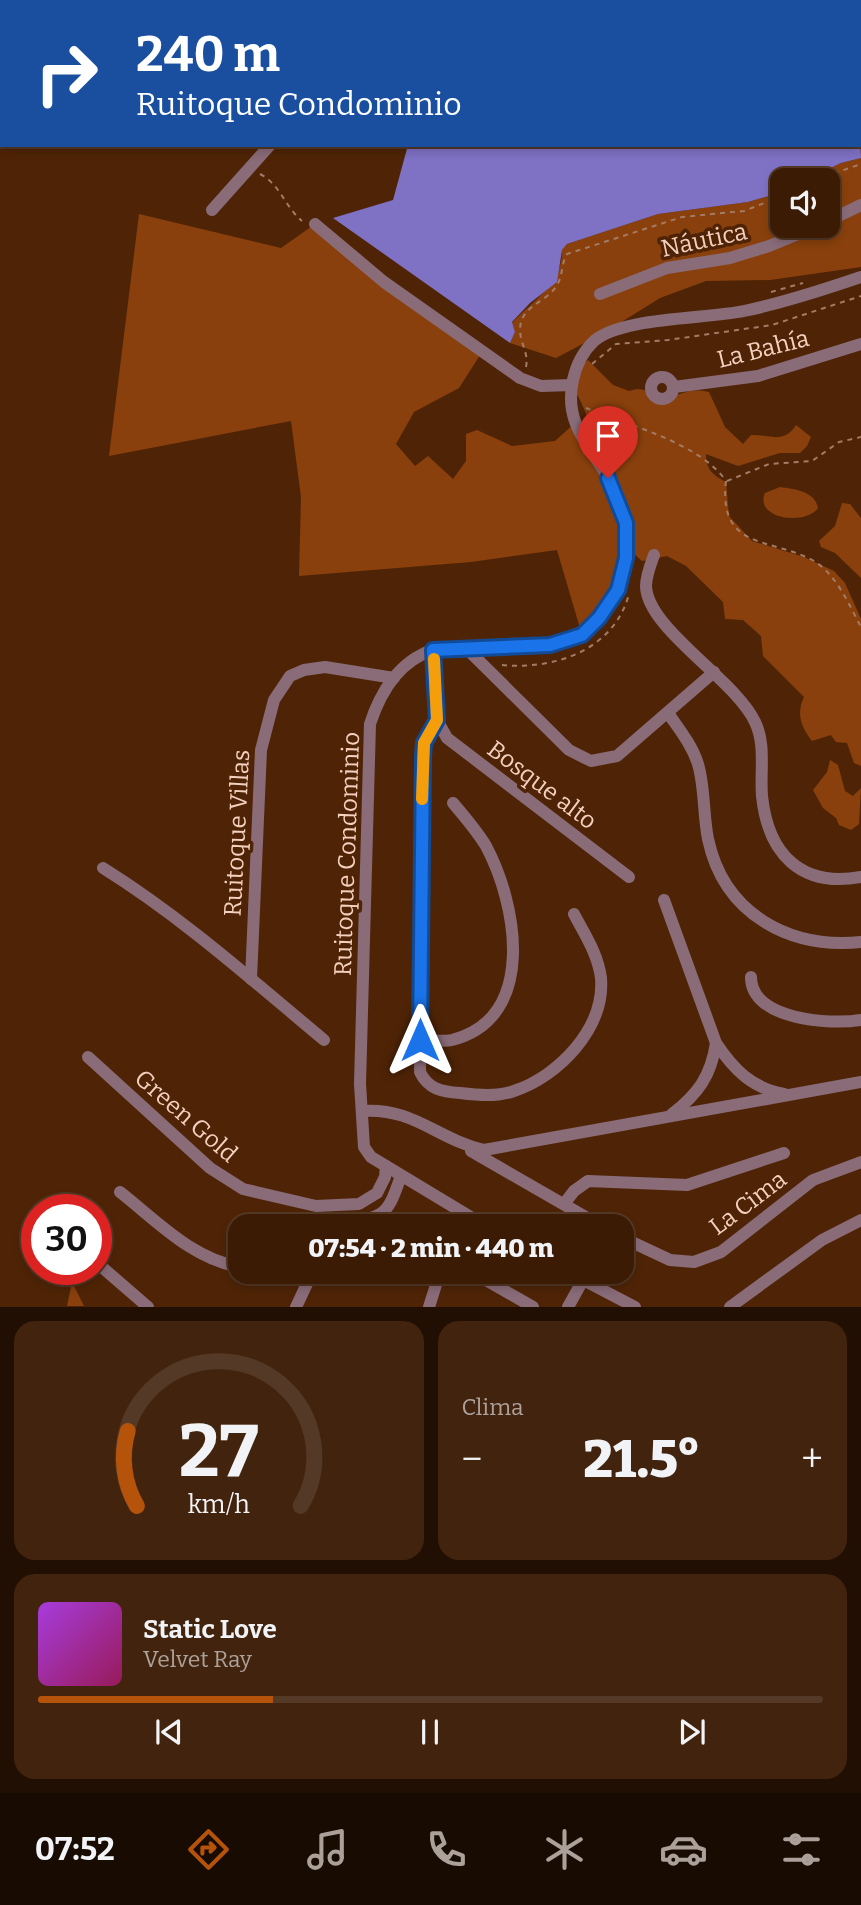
<!DOCTYPE html>
<html lang="es">
<meta charset="utf-8">
<style>
body{margin:0;font-family:Bitter,serif;background:#42240e;color:#f1f3f6;height:100vh;display:flex;flex-direction:column;font-size:26px;white-space:nowrap}
*{box-sizing:border-box;margin:0}
p{font-size:23px;color:#aca19a}
.icon{flex:none;width:38px;height:38px;fill:none;stroke:currentColor;stroke-width:2;stroke-linecap:round;stroke-linejoin:round}
.map{position:relative;height:1307px;overflow:hidden}
.details{display:flex;flex-direction:column;gap:14px;padding:14px;background:#200f02;flex:1}
.details>*{flex:none}
.top-card{position:absolute;left:0px;top:0px;width:861px;height:147px;box-shadow:0 4px 10px #0003,0 0 0 2px #543926;background:#1a4fa0;color:#fff;overflow:hidden}
.buttons{position:absolute;left:770px;top:168px;display:grid;gap:14px}
.buttons a{display:grid;place-items:center;width:70px;height:70px;border-radius:14px;background:#3b1b04;box-shadow:0 4px 10px #0003,0 0 0 2px #543926;font-size:35px}
.speed{position:absolute;left:21px;top:1194px;display:flex;gap:14px;font-size:35px;font-weight:700;text-align:center}
.speed>*{display:grid;place-content:center;width:91px;height:91px;border-radius:50%;background:#3b1b04;box-shadow:0 4px 10px #0003,0 0 0 2px #543926;line-height:1}
.speed .limit{border:10px solid #d22;background:#fff;color:#111}
.pin{position:absolute;display:grid;place-items:center;width:60px;height:60px;color:#fff;margin:-72px -30px;border-radius:50% 50% 50% 0;rotate:-45deg;box-shadow:0 0 7px #0007}
.pin .icon{rotate:45deg}
.me{position:absolute;width:77px;margin:-38px;rotate:0deg;stroke-linejoin:round;filter:drop-shadow(0 0 5px #0008)}
.turn{display:flex;align-items:center;gap:24px;height:147px;padding:0 21px;font-size:32px}
.turn .icon{width:91px;height:91px;stroke-width:2.5}
.turn b{display:block;font-size:49px;line-height:60px}
.big{font-size:52px;font-weight:800;line-height:1.1}
.details .widget{flex:1;display:flex;flex-direction:column;justify-content:center;gap:10px;min-width:0;padding:0 24px;border-radius:21px;background:#42240e}
.details .dial{align-items:center;gap:0}
.dial svg{height:182px;overflow:visible;fill:none;stroke:#543926;stroke-width:7;stroke-linecap:round;text-anchor:middle}
.dial text{fill:#f1f3f6;stroke:none}
.song{display:flex;align-items:center;gap:21px}
.cover{width:84px;height:84px;border-radius:10px;background:linear-gradient(135deg,hsl(280 70% 55%),hsl(330 70% 35%))}
.played{height:7px;border-radius:4px;background:linear-gradient(90deg,#b45309 30%,#543926 30%)}
.keys{display:flex;justify-content:space-around;direction:ltr}
.heat{display:flex;justify-content:space-between;align-items:center;font-size:38px;direction:ltr}
.details .tiles{flex:1;display:grid;gap:14px;grid-template-columns:1fr 1fr}
.widget:last-child{grid-column:span 2}
.trip{position:absolute;left:228px;top:1214px;width:406px;height:70px;border-radius:21px;background:#3b1b04;box-shadow:0 4px 10px #0003,0 0 0 2px #543926;font-weight:800;line-height:70px;text-align:center}
.tab-bar{display:flex;height:112px;justify-content:space-around;align-items:center;background:#180b02;color:#aca19a}
.tab-bar .icon{width:49px;height:49px}
.tab-bar .selected{color:#b45309}
.tab-bar b{font-size:32px;color:#f1f3f6}
.map>svg:first-child{display:block}
</style>
<div class="map">
<svg width="861" height="1307" viewBox="0 0 861 1307">
<rect width="100%" height="100%" fill="#4f2406"/>
<g fill="#89400c">
<path d="M861,158V267L770,280L706,281L660,298L607,331L556,358L510,343L515,332L512,323C532,301 563,284 562,250L567,244L658,214L748,202L782,192V226H828V180H806L841,163Z"/>
<path d="M139,214L281,248L315,224L482,352L459,388L414,412L396,444L415,466L428,456L453,479L466,461V434L477,430L512,446L555,441L575,423L626,523L618,590L582,635L557,550L471,562L299,576L301,497L291,421L109,456Z"/>
<path d="M588,360L613,385L629,391C647,385 650,397 666,396C685,396 685,387 709,392L725,427L743,444L751,435C768,434 784,445 796,425L811,437L807,446L800,453H780L738,466L706,454C706,470 713,475 726,482L729,516L752,541L804,557L834,571L845,583L861,619V766L854,763L847,743L836,742L831,735L812,741C801,727 796,714 804,697L763,656L761,636L743,620L725,619L723,602L686,566L667,556L642,561L634,554C629,510 618,468 595,431C587,420 584,405 576,393L581,365Z"/>
<path d="M780,487C794,489 815,491 818,508C805,526 754,519 765,493Z"/>
<path d="M842,503L850,504L861,518V578L835,553L821,547L819,541L835,526Z"/>
<path d="M830,760L838,765L845,791L853,796L861,788L859,824L851,830L839,825L836,818L823,808L813,790L827,772Z"/>
<path d="M72,1282L84,1306H67Z"/>
</g>
<g fill="#7f71c4">
<path d="M468,0H592V2Z"/>
<path d="M859,117L861,158L841,163L806,180H782V192L748,202L658,214L567,244L562,250L557,282L530,303L512,322L515,332L510,343L333,218L393,200L408,145H859Z"/>
</g>
<g fill="none" stroke-linecap="round" stroke-linejoin="round">
<g stroke="#a47c65" stroke-width="2" stroke-dasharray="5 5" stroke-linecap="butt">
<path d="M593,2V0"/>
<path d="M859,93H861"/>
<path d="M260,174C280,184 285,207 302,221"/>
<path d="M815,180L861,164"/>
<path d="M771,292L803,283"/>
<path d="M592,364L616,344L668,340L772,325L861,296"/>
<path d="M526,367C529,353 520,343 520,330C520,305 547,303 557,285C563,276 561,264 567,254L682,217L744,211L782,196"/>
<path d="M586,408C628,425 700,443 726,481C718,551 771,537 814,561C837,575 849,605 861,627"/>
<path d="M727,481L769,464L812,461L839,442L861,437"/>
<path d="M502,665C555,670 614,650 629,594"/>
</g>
<g stroke="#8a6c79" stroke-width="12">
<path d="M746,0V2"/>
<path d="M799,0V2"/>
<path d="M858,0V2"/>
<path d="M347,2L348,0"/>
<path d="M685,2V0"/>
<path d="M859,24L861,29"/>
<path d="M212,210L270,145"/>
<path d="M828,221L861,205"/>
<path d="M315,224L384,282L520,378L541,386L572,385"/>
<path d="M600,294L667,268L730,258L769,246L818,226"/>
<circle cx="662" cy="388" r="11"/>
<path d="M674,387L758,376L861,344"/>
<path d="M654,555C650,566 646,576 646,586C647,629 736,680 755,722C766,744 760,772 762,796C768,854 801,888 861,877"/>
<path d="M465,647L569,750L591,761L617,756L714,672"/>
<path d="M433,650L437,720L447,738L629,877"/>
<path d="M668,713C679,729 692,745 698,764C705,788 703,814 708,839C724,914 789,949 861,942"/>
<path d="M437,720L424,743L423,756L420,1072C428,1089 442,1092 460,1093C477,1095 497,1097 514,1091C559,1076 605,1028 601,978C598,954 585,935 574,914"/>
<path d="M103,868C183,918 252,980 324,1040"/>
<path d="M664,900L716,1043C734,1070 752,1088 784,1094"/>
<path d="M751,977C751,1020 830,1025 861,1020"/>
<path d="M251,979L261,750L274,700L290,676L304,670L325,667L394,678"/>
<path d="M420,1040C431,1040 443,1042 452,1040C538,1018 517,904 486,846C477,831 465,817 453,803"/>
<path d="M88,1057L210,1168L243,1189L316,1206L359,1204L377,1193L385,1177L386,1166"/>
<path d="M362,1111C413,1107 437,1139 484,1150L861,1082"/>
<path d="M672,1114C698,1094 711,1076 716,1043"/>
<path d="M471,1151L603,1227"/>
<path d="M120,1192C157,1221 192,1259 240,1267"/>
<path d="M564,1204L574,1191L588,1181L687,1185L784,1153"/>
<path d="M326,1227C333,1221 339,1221 347,1221C386,1220 389,1210 401,1176"/>
<path d="M487,1227L371,1157L364,1147L360,1084L370,724C380,693 399,661 433,650C445,646 462,647 475,648C534,648 587,652 617,591C635,555 627,508 606,474C596,458 583,442 576,424C565,397 573,361 594,341C621,317 706,319 744,311C783,303 823,290 861,277"/>
<path d="M621,1237L670,1260L694,1262L721,1252L813,1180L861,1162"/>
<path d="M96,1262L148,1307"/>
<path d="M270,1272L311,1279"/>
<path d="M472,1272L533,1307"/>
<path d="M568,1272L635,1307"/>
<path d="M296,1307L312,1273"/>
<path d="M429,1307L440,1272"/>
<path d="M568,1307L583,1280"/>
<path d="M730,1307L822,1240L861,1220"/>
</g>
</g>
<g fill="none" stroke-linecap="round" stroke-linejoin="round">
<defs>
<path id="route" d="M420,1040L423,756L424,743L437,720L433,650L550,645L582,635L599,618L618,590L626,558V523L608,478"/>
</defs>
<use href="#route" stroke="#114b97" stroke-width="18"/>
<use href="#route" stroke="#1a73e8" stroke-width="12"/>
<path stroke="#f59e0b" stroke-width="12" d="M422,799L424,743L437,720L434,659"/>
</g>
<g text-anchor="middle" stroke-width="7" stroke-linejoin="round" paint-order="stroke">
<g font-size="24" fill="#f4d0be" stroke="#4f2406">
<text transform="translate(704 240) rotate(-12)" y="8">Náutica</text>
<text transform="translate(763 349) rotate(-14)" y="8">La Bahía</text>
<text transform="translate(542 785) rotate(37)" y="8">Bosque alto</text>
<text transform="translate(237 833) rotate(-87)" y="8">Ruitoque Villas</text>
<text transform="translate(347 854) rotate(-88)" y="8">Ruitoque Condominio</text>
<text transform="translate(186 1116) rotate(41)" y="8">Green Gold</text>
<text transform="translate(748 1203) rotate(-37)" y="8">La Cima</text>
</g>
</g>
</svg>
<div class="buttons">
<a><svg class="icon" aria-label="sound" viewBox="0 0 24 24"><path d="M4 9h4l5-4v14l-5-4H4zM17 9q2 3 0 6"/></svg></a>
</div>
<div class="speed"><div class="limit">30</div></div>
<div class="pin" style="left:608px;top:478px;background:#d93025"><svg class="icon" aria-label="arrive" viewBox="0 0 24 24"><path d="M6 21V4h12l-3 4 3 4H6"/></svg></div>
<svg class="me" style="left:420px;top:1040px" viewBox="-20 -20 40 40"><path d="M0-17L14 15 0 8-14 15z" fill="#1a73e8" stroke="#fff" stroke-width="4"/></svg>
<div class="trip">07:54 · 2 min · 440 m</div>
<div class="top-card">
<div class="turn"><svg class="icon" aria-label="right" viewBox="0 0 24 24"><path d="M7 20v-9h11M14 6l5 5-5 5"/></svg><div><b>240 m</b>Ruitoque Condominio</div></div>
</div>
</div>
<section class="details">
<div class="tiles">
<div class="widget dial"><svg viewBox="0 0 100 80">
<path d="M14 69A42 42 0 1 1 86 69"/>
<path d="M14 69A42 42 0 0 1 10 36" stroke="#b45309"/>
<text x="50" y="56" font-size="32" font-weight="700">27</text>
<text x="50" y="72" font-size="11">km/h</text>
</svg></div>
<div class="widget"><p>Clima</p>
<div class="heat"><a>−</a><b class="big">21.5°</b><a>+</a></div>
</div>
<div class="widget">
<div class="song"><i class="cover"></i><div><b>Static Love</b><p>Velvet Ray</p></div></div>
<div class="played"></div>
<div class="keys"><svg class="icon" aria-label="previous" viewBox="0 0 24 24"><path d="M18 5L8 12l10 7zM5 5v14"/></svg><svg class="icon" aria-label="pause" viewBox="0 0 24 24"><path d="M8 5v14M16 5v14"/></svg><svg class="icon" aria-label="next" viewBox="0 0 24 24"><path d="M6 5l10 7-10 7zM19 5v14"/></svg></div>
</div>
</div>
</section>
<nav class="tab-bar">
<b>07:52</b>
<svg class="icon selected" aria-label="directions" viewBox="0 0 24 24"><path d="M12 3l9 9-9 9-9-9zM9 14v-3h6M13 9l2 2-2 2"/></svg>
<svg class="icon" aria-label="music" viewBox="0 0 24 24"><path d="M9 18V5l10-2v13"/><circle cx="6" cy="18" r="3"/><circle cx="16" cy="16" r="3"/></svg>
<svg class="icon" aria-label="phone" viewBox="0 0 24 24"><path d="M5 4h4l2 5-3 2q2 4 5 5l2-3 5 2v4C11 20 4 13 5 4z"/></svg>
<svg class="icon" aria-label="climate" viewBox="0 0 24 24"><path d="M12 3v18M4 7l16 10M4 17L20 7"/></svg>
<svg class="icon" aria-label="car" viewBox="0 0 24 24"><path d="M5 17H2v-5l4-1 3-4h7l3 4 3 1v5h-3M9 17h6M6 11h13"/><circle cx="7" cy="17" r="2"/><circle cx="17" cy="17" r="2"/></svg>
<svg class="icon" aria-label="filters" viewBox="0 0 24 24"><path d="M4 7h16M4 17h16"/><circle cx="9" cy="7" r="2"/><circle cx="15" cy="17" r="2"/></svg>
</nav>
